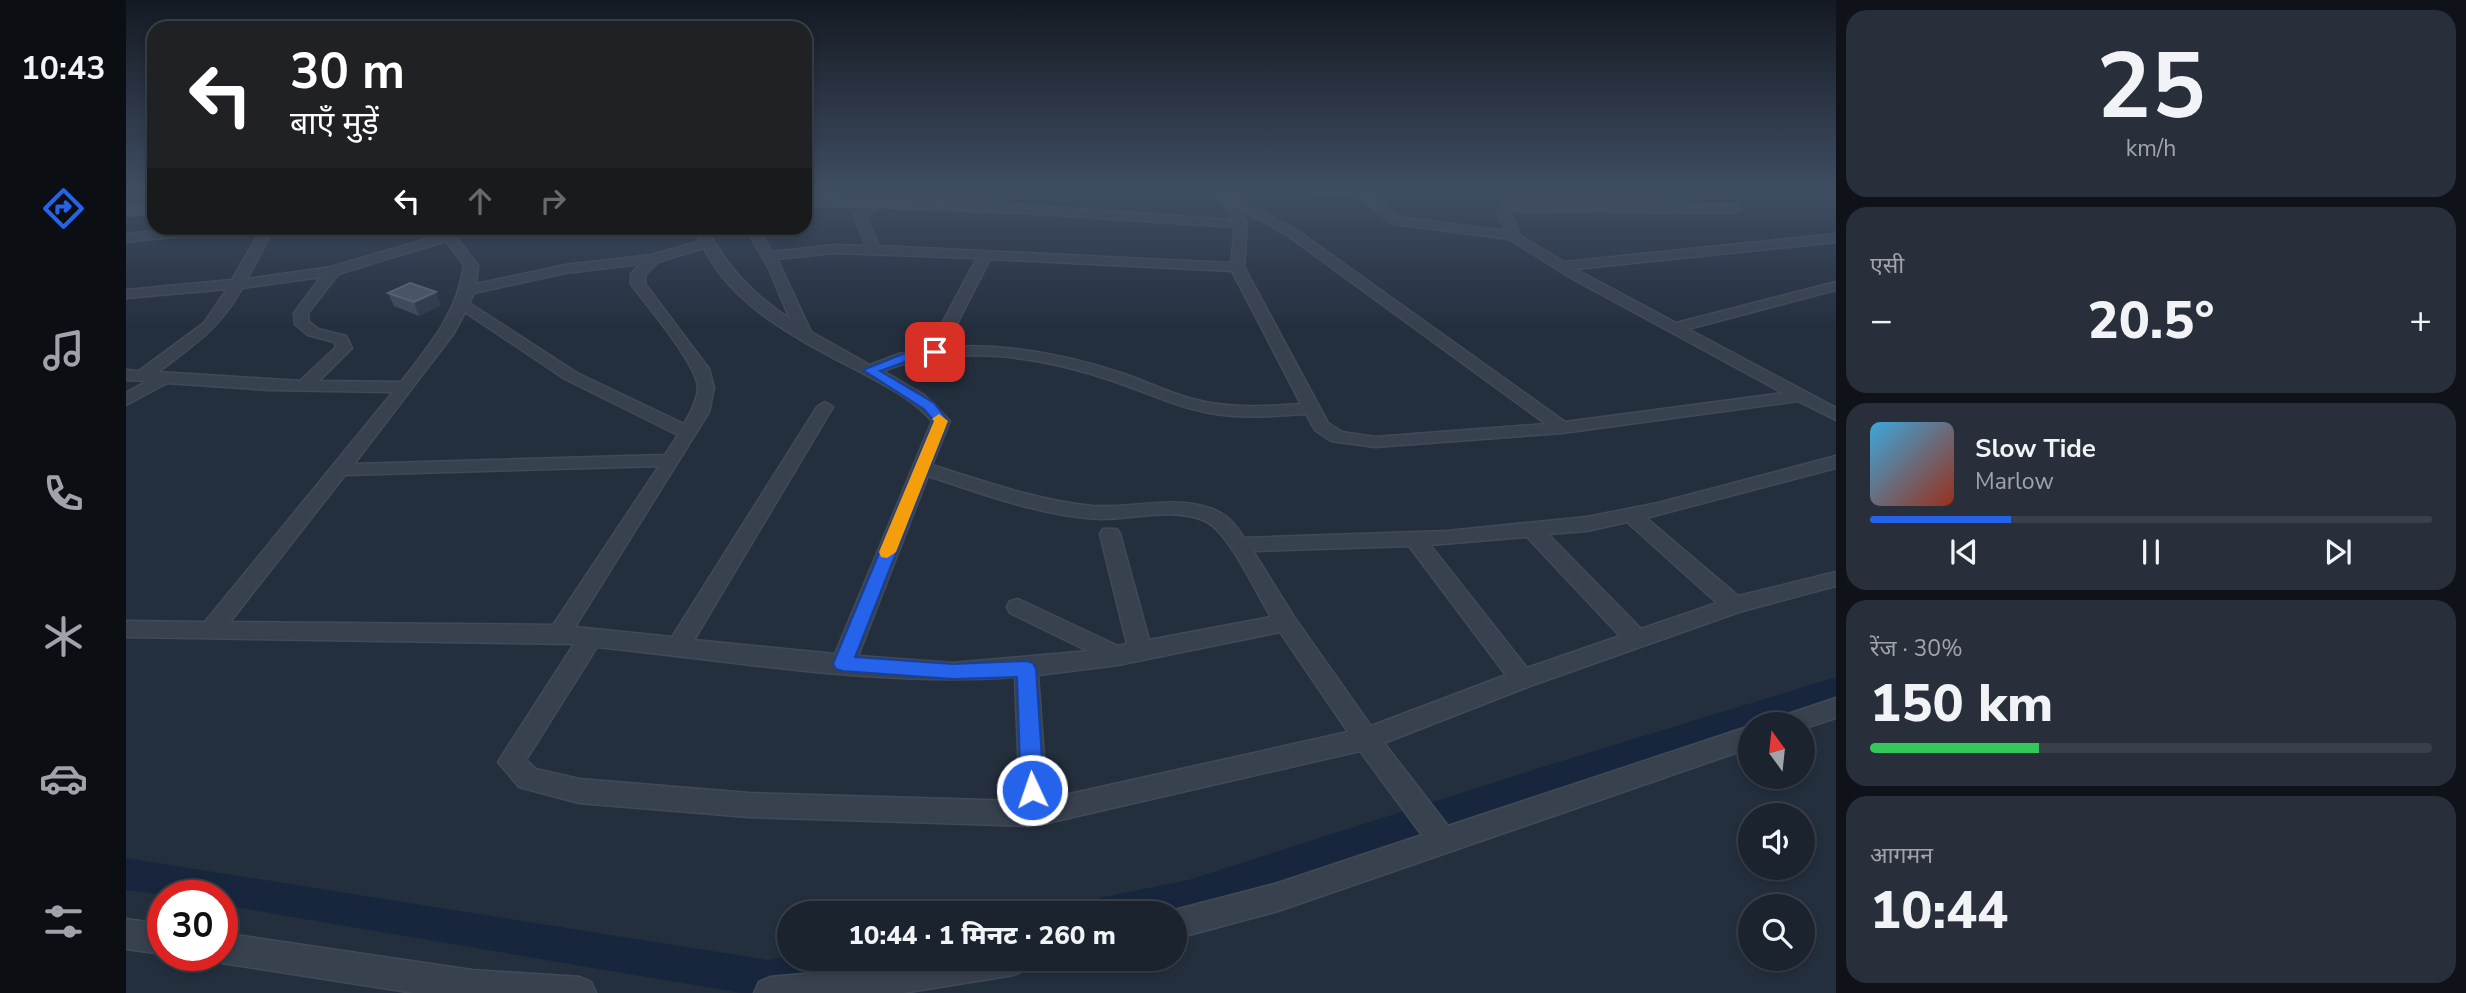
<!DOCTYPE html>
<html lang="hi">
<meta charset="utf-8">
<style>
body{margin:0;font-family:"Nunito Sans","Noto Sans Devanagari",sans-serif;background:#282f3a;color:#f1f3f6;height:100vh;display:flex;flex-direction:column;font-size:26px;white-space:nowrap}
*{box-sizing:border-box;margin:0}
p{font-size:23px;color:#a0a4aa}
.icon{flex:none;width:38px;height:38px;fill:none;stroke:currentColor;stroke-width:2;stroke-linecap:round;stroke-linejoin:round}
.map{position:relative;flex:1;overflow:hidden}
.sheet{display:flex;flex-direction:column;gap:10px;padding:10px;background:#0f1319;width:630px}
.sheet>*{flex:none}
.banner{position:absolute;left:21px;top:21px;width:665px;height:214px;border-radius:21px;box-shadow:0 4px 10px #0003,0 0 0 2px #39404a;background:#202124;color:#fff;overflow:hidden}
.needle{width:46px;rotate:345deg}
.buttons{position:absolute;left:1612px;top:712px;display:grid;gap:14px}
.buttons a{display:grid;place-items:center;width:77px;height:77px;border-radius:50%;background:#1b232e;box-shadow:0 4px 10px #0003,0 0 0 2px #39404a;font-size:35px}
.speed{position:absolute;left:21px;top:880px;display:flex;gap:14px;font-size:35px;font-weight:700;text-align:center}
.speed>*{display:grid;place-content:center;width:91px;height:91px;border-radius:50%;background:#1b232e;box-shadow:0 4px 10px #0003,0 0 0 2px #39404a;line-height:1}
.speed .limit{border:10px solid #d22;background:#fff;color:#111}
.pin{position:absolute;display:grid;place-items:center;width:60px;height:60px;color:#fff;margin:-30px;border-radius:14px;box-shadow:0 4px 10px #0006}
.me{position:absolute;width:77px;margin:-38px;rotate:357deg;stroke-linejoin:round;filter:drop-shadow(0 0 5px #0008)}
.turn{display:flex;align-items:center;gap:24px;height:147px;padding:0 28px;font-size:32px}
.turn .icon{width:91px;height:91px;stroke-width:2.5}
.turn b{display:block;font-size:49px;line-height:60px}
.lanes{display:flex;align-items:center;height:66px;padding:0 28px;background:#0003;justify-content:center;gap:35px;direction:ltr}
.lanes .off{opacity:.35}
.big{font-size:52px;font-weight:800;line-height:1.1}
.sheet .tile{flex:1;display:flex;flex-direction:column;justify-content:center;gap:10px;min-width:0;padding:0 24px;border-radius:21px;background:#282f3a}
.sheet .dial{align-items:center;gap:0}
.dial b{font-size:91px;line-height:1}
.song{display:flex;align-items:center;gap:21px}
.cover{width:84px;height:84px;border-radius:10px;background:linear-gradient(135deg,hsl(200 70% 55%),hsl(10 70% 35%))}
.played{height:7px;border-radius:4px;background:linear-gradient(90deg,#2563eb 25%,#39404a 25%)}
.keys{display:flex;justify-content:space-around;direction:ltr}
.heat{display:flex;justify-content:space-between;align-items:center;font-size:38px;direction:ltr}
.charge{height:10px;border-radius:5px;background:linear-gradient(90deg,#34c759 30%,#39404a 0)}
.trip{position:absolute;left:651px;top:901px;width:410px;height:70px;border-radius:35px;background:#1b232e;box-shadow:0 4px 10px #0003,0 0 0 2px #39404a;font-weight:800;line-height:70px;text-align:center}
main{display:flex;flex:1;min-height:0}
.tab-bar{display:flex;flex-direction:column;width:126px;justify-content:space-around;align-items:center;background:#0b0e12;color:#a0a4aa}
.tab-bar .icon{width:49px;height:49px}
.tab-bar .current{color:#2563eb}
.tab-bar b{font-size:32px;color:#f1f3f6}
.map>svg:first-child{display:block}
</style>
<main>
<nav class="tab-bar">
<b>10:43</b>
<svg class="icon current" aria-label="directions" viewBox="0 0 24 24"><path d="M12 3l9 9-9 9-9-9zM9 14v-3h6M13 9l2 2-2 2"/></svg>
<svg class="icon" aria-label="music" viewBox="0 0 24 24"><path d="M9 18V5l10-2v13"/><circle cx="6" cy="18" r="3"/><circle cx="16" cy="16" r="3"/></svg>
<svg class="icon" aria-label="phone" viewBox="0 0 24 24"><path d="M5 4h4l2 5-3 2q2 4 5 5l2-3 5 2v4C11 20 4 13 5 4z"/></svg>
<svg class="icon" aria-label="climate" viewBox="0 0 24 24"><path d="M12 3v18M4 7l16 10M4 17L20 7"/></svg>
<svg class="icon" aria-label="car" viewBox="0 0 24 24"><path d="M5 17H2v-5l4-1 3-4h7l3 4 3 1v5h-3M9 17h6M6 11h13"/><circle cx="7" cy="17" r="2"/><circle cx="17" cy="17" r="2"/></svg>
<svg class="icon" aria-label="filters" viewBox="0 0 24 24"><path d="M4 7h16M4 17h16"/><circle cx="9" cy="7" r="2"/><circle cx="15" cy="17" r="2"/></svg>
</nav>
<div class="map">
<svg width="1710" height="993" viewBox="0 0 1710 993">
<rect width="100%" height="100%" fill="#242f3e"/>
<g fill="none" stroke-linecap="round" stroke-linejoin="round">
<g fill="#17263c" fill-rule="evenodd">
<path d="M1710,677V699L1624,724V727L1426,790L1062,914L1048,917V914H961L966,902L978,897L1062,880L1426,764Z"/>
<path d="M0,858L642,960L663,956V959H762L757,972C713,990 662,993 615,993L96,905V896H41L0,890Z"/>
</g>
<defs>
<g id="street">
<path d="M1079,189H1091L1169,229L1439,422L1657,393L1447,279L1383,239L1267,224L1232,196L1188,192L1183,189H1237L1271,217L1380,231L1372,214V207L1378,203L1608,205L1614,209L1608,213L1384,211L1394,236L1438,262L1710,234V242L1449,269L1550,323L1710,282V290L1562,329L1710,408V420L1672,401L1436,433L1249,447L1205,441L1189,430L1180,414C1148,416 1116,419 1084,413C1050,407 1020,392 987,381C915,356 829,343 757,371L798,395L824,421L806,465C859,482 911,500 966,506C1005,509 1046,495 1083,508C1100,513 1109,524 1118,538L1321,531L1461,517L1532,503L1710,456V468L1520,518L1612,596L1710,572V586L1613,612L1404,686L1258,743L1322,826L1624,726V748L1152,911L1048,939V914L1037,913L1152,883L1296,835L1234,751L908,826L623,817L453,803L393,787L372,762L448,644L0,637V621L79,622L267,392L143,390L41,383L0,405V393L21,381L0,380V370L13,371L78,323L101,289L0,298V290L106,280L136,228H148L121,279L205,267L338,228H355L353,231L330,238L352,265L350,284L439,265L526,255L574,241L568,228H580C601,267 627,295 664,319L643,269L620,228H632L646,252L708,245L740,246L728,216L738,207L679,205V197L894,205L1107,220L1103,211ZM751,207L894,213L1109,227L1105,263L753,246L740,217ZM1114,209L1161,235L1420,424L1249,437L1216,432L1202,423L1118,267L1121,224ZM320,241L338,265C332,312 304,345 275,382L193,381L226,348L220,336L192,329L183,322L182,313L212,274ZM578,248C609,311 682,344 740,375C764,388 788,400 806,421L709,654L568,640L707,407L699,402L691,407L546,637L449,627L583,412L588,388L583,369L519,284V275L532,262ZM708,253L851,258L803,348L773,354L744,365L685,332L651,259ZM864,259L1106,271L1175,404C1145,406 1114,408 1084,403C1054,398 1027,384 998,374C942,355 879,343 819,347ZM514,264L505,274V284C520,305 573,366 572,389C571,401 564,414 558,424L451,373L343,303L348,293L439,273ZM195,277L168,313L169,324L182,335L208,342L210,347L174,381L32,372C69,344 93,329 116,288ZM339,312L439,379L552,435L539,455L228,464L328,333ZM533,466L427,625L104,622L219,475ZM802,476C857,494 915,516 973,519C1005,520 1057,505 1084,524C1105,538 1131,594 1145,617L1023,640L994,534L991,529H977L974,534L1001,644L992,646L892,599L884,601L881,607L884,613L962,651L827,663L732,656ZM1501,522L1591,603L1515,629L1422,534L1461,531ZM1401,537L1494,636L1401,668L1304,545ZM1283,546L1380,675L1245,726L1168,617L1127,551ZM1154,632L1222,732L921,799L912,675L992,665ZM471,647C609,661 750,687 889,677L894,801L623,793L453,779L410,769L400,760Z"/>
<path d="M62,228H98L92,232L0,242V234Z"/>
<path d="M1710,698V718L1676,729V724H1649L1653,717Z"/>
<path d="M0,919L37,924V954L0,949Z"/>
<path d="M96,933L346,970L454,977L465,982L470,993H288L96,963L84,956H96Z"/>
<path d="M792,959H904L899,970L888,975L777,993H628L633,982L644,977L730,969Z"/>
</g>
<path id="secondary" d="M28,203V213L0,216V206Z"/>
</defs>
<use href="#street" stroke="#414a57" stroke-width="3"/>
<use href="#secondary" stroke="#414a57" stroke-width="3"/>
<use href="#street" fill="#38414e" fill-rule="evenodd"/>
<use href="#secondary" fill="#465061" fill-rule="evenodd"/>
</g>
<path fill="#3f4b5c" d="M262,293L315,305L293,316L268,306Z"/>
<path fill="#2f3b4b" d="M310,292L315,305L293,316L288,302Z"/>
<path fill="#4b5868" stroke="#5c6777" stroke-width="2" d="M284,283L310,292L288,302L262,293Z"/>
<linearGradient id="sky" x2="0" y2="1"><stop stop-color="#141a22"/><stop offset="0.58" stop-color="#3f4d63"/><stop offset="1" stop-color="#3f4d63" stop-opacity="0"/></linearGradient>
<rect width="1710" height="328" fill="url(#sky)"/>
<path fill="#2563eb" stroke="#184099" stroke-width="2" d="M809,348L813,349V355L784,360L754,371L808,403L822,421L729,657L827,664L900,661L907,663L910,669L918,790L914,797L906,800L899,797L895,790L891,677L827,679L717,671L710,669L707,664L808,421L798,409L737,370L777,354Z"/>
<path fill="#f59e0b" d="M813,414L822,421L770,552L761,558L755,557L753,552L808,421L806,419Z"/>
</svg>
<div class="buttons">
<a><svg class="needle" viewBox="-14 -14 28 28"><path d="M0-13l5 13h-10z" fill="#e53935"/><path d="M0 13l5-13h-10z" fill="#a0a4aa"/></svg></a>
<a><svg class="icon" aria-label="sound" viewBox="0 0 24 24"><path d="M4 9h4l5-4v14l-5-4H4zM17 9q2 3 0 6"/></svg></a>
<a><svg class="icon" aria-label="search" viewBox="0 0 24 24"><circle cx="10" cy="10" r="6"/><path d="M15 15l6 6"/></svg></a>
</div>
<div class="speed"><div class="limit">30</div></div>
<div class="pin" style="left:809px;top:352px;background:#d93025"><svg class="icon" aria-label="arrive" viewBox="0 0 24 24"><path d="M6 21V4h12l-3 4 3 4H6"/></svg></div>
<svg class="me" style="left:906px;top:790px" viewBox="-20 -20 40 40"><circle r="17" fill="#2563eb" stroke="#fff" stroke-width="3"/><path d="M0-11L8 9 0 5-8 9z" fill="#fff"/></svg>
<div class="trip">10:44 · 1 मिनट · 260 m</div>
<div class="banner">
<div class="turn"><svg class="icon" aria-label="left" viewBox="0 0 24 24"><path d="M17 20v-9H6M10 6l-5 5 5 5"/></svg><div><b>30 m</b>बाएँ मुड़ें</div></div>
<div class="lanes"><svg class="icon" aria-label="left" viewBox="0 0 24 24"><path d="M17 20v-9H6M10 6l-5 5 5 5"/></svg><svg class="icon off" aria-label="ahead" viewBox="0 0 24 24"><path d="M12 20V5M6 11l6-6 6 6"/></svg><svg class="icon off" aria-label="right" viewBox="0 0 24 24"><path d="M7 20v-9h11M14 6l5 5-5 5"/></svg></div>
</div>
</div>
<section class="sheet">
<div class="tile dial"><b>25</b><p>km/h</p></div>
<div class="tile"><p>एसी</p>
<div class="heat"><a>−</a><b class="big">20.5°</b><a>+</a></div>
</div>
<div class="tile">
<div class="song"><i class="cover"></i><div><b>Slow Tide</b><p>Marlow</p></div></div>
<div class="played"></div>
<div class="keys"><svg class="icon" aria-label="previous" viewBox="0 0 24 24"><path d="M18 5L8 12l10 7zM5 5v14"/></svg><svg class="icon" aria-label="pause" viewBox="0 0 24 24"><path d="M8 5v14M16 5v14"/></svg><svg class="icon" aria-label="next" viewBox="0 0 24 24"><path d="M6 5l10 7-10 7zM19 5v14"/></svg></div>
</div>
<div class="tile"><p>रेंज · 30%</p><b class="big">150 km</b><div class="charge"></div></div>
<div class="tile"><p>आगमन</p><b class="big">10:44</b></div>
</section>
</main>
